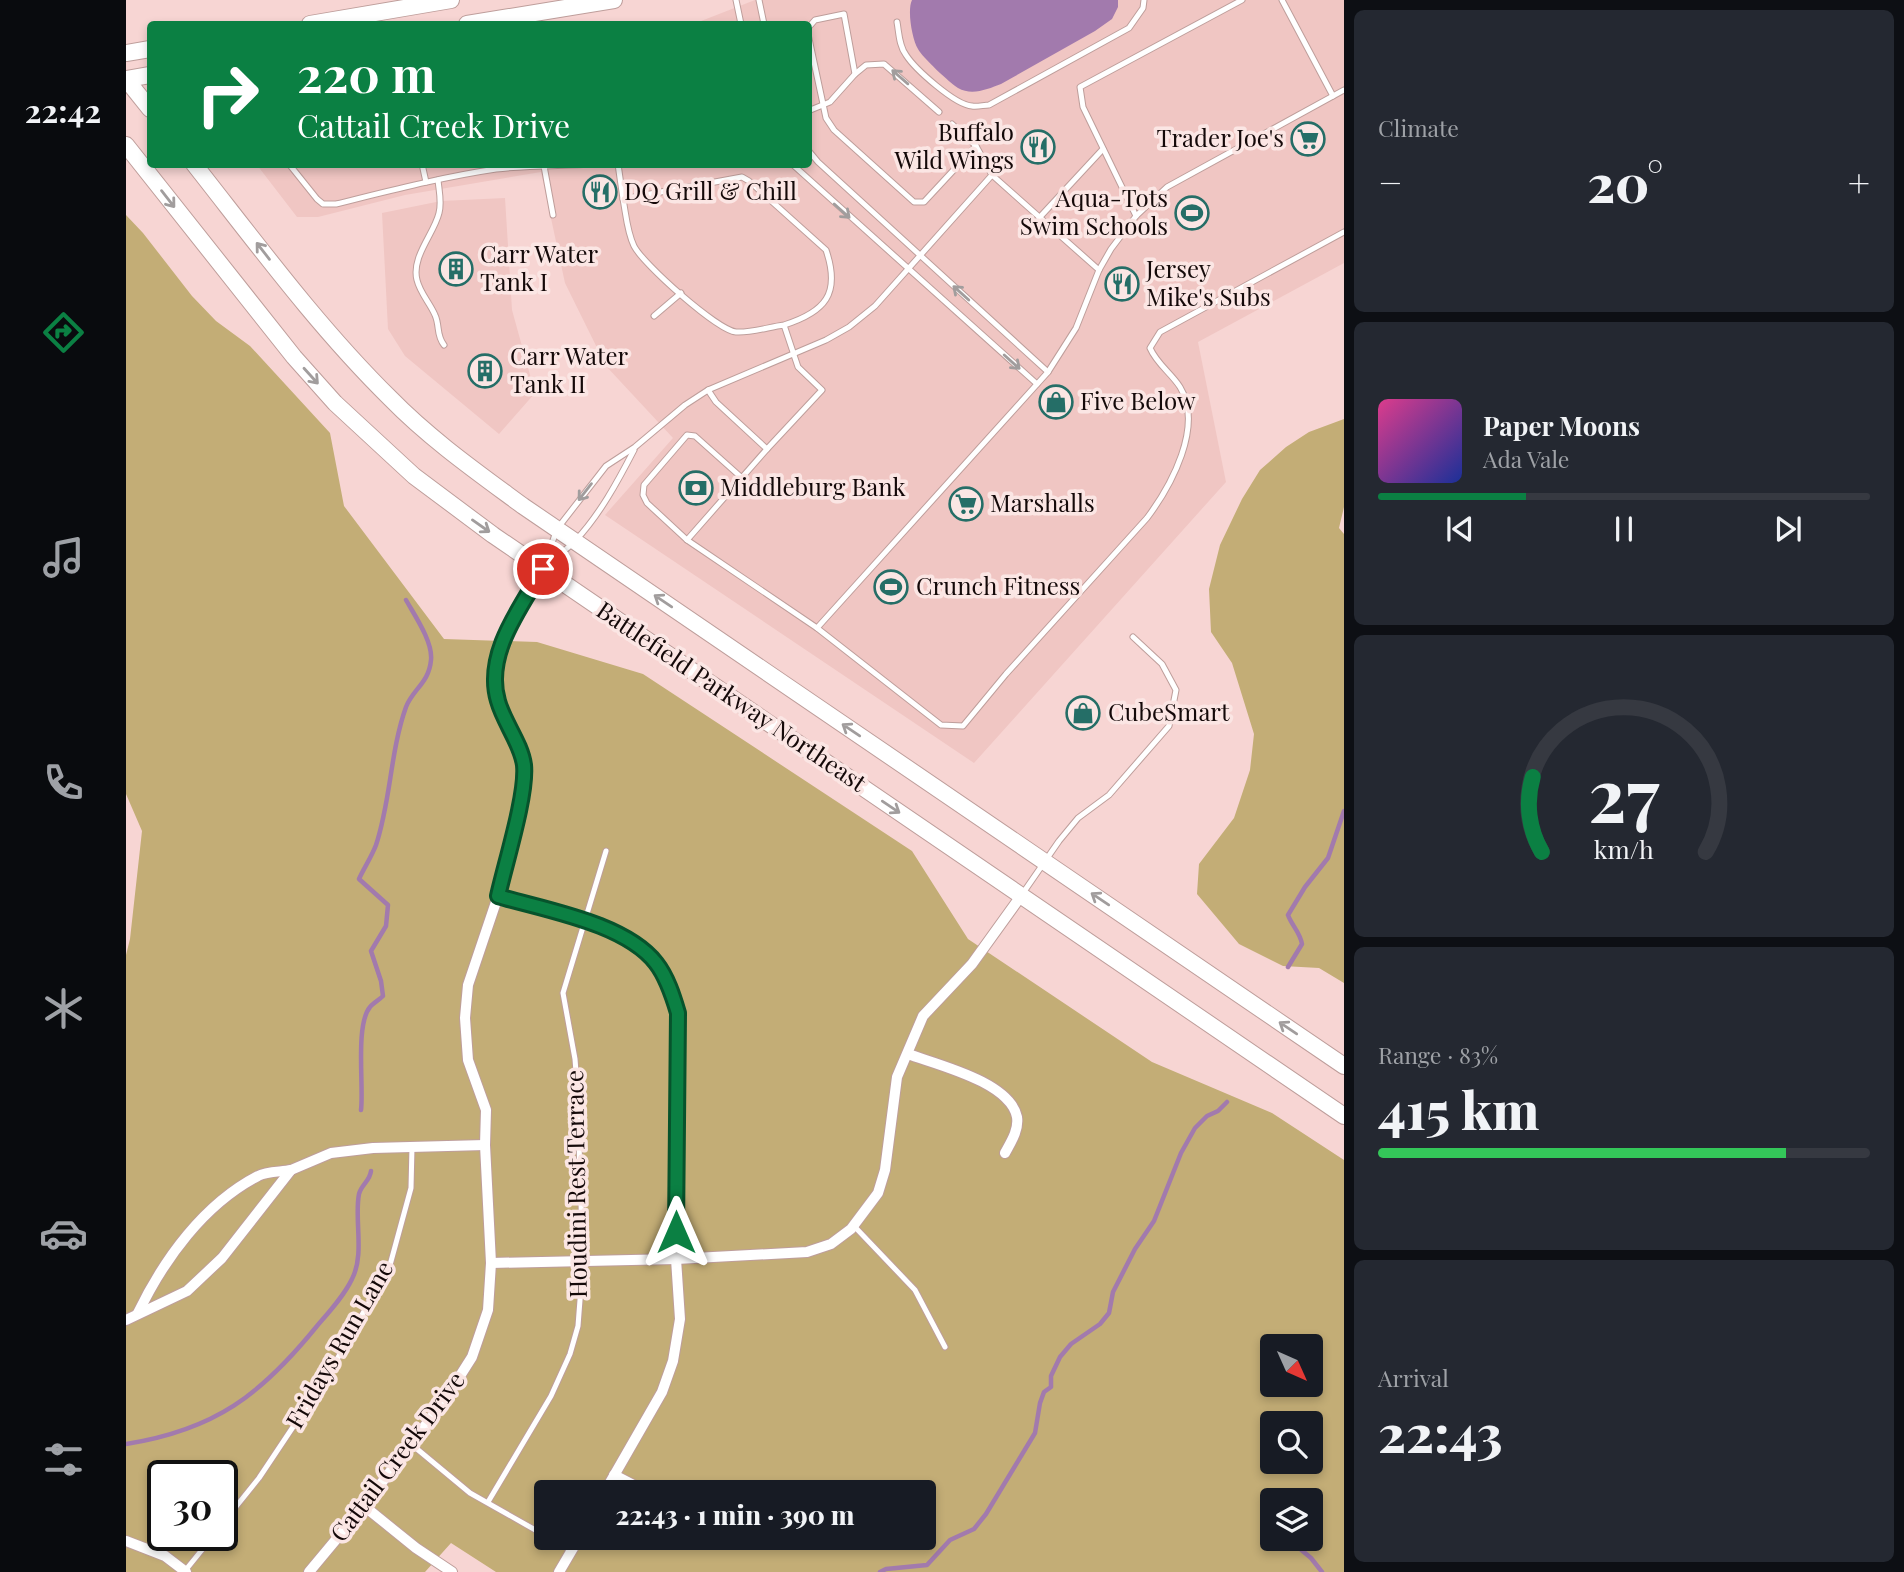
<!DOCTYPE html>
<meta charset="utf-8">
<style>
body{margin:0;font-family:"Playfair Display",serif;background:#242831;color:#f1f3f6;height:100vh;display:flex;flex-direction:column;font-size:26px;white-space:nowrap}
*{box-sizing:border-box;margin:0}
p{font-size:23px;color:#9ea1a6}
.icon{flex:none;width:38px;height:38px;fill:none;stroke:currentColor;stroke-width:2;stroke-linecap:round;stroke-linejoin:round}
.map{position:relative;flex:1;overflow:hidden}
.drawer{display:flex;flex-direction:column;gap:10px;padding:10px;background:#0d0f14;width:560px}
.drawer>*{flex:none}
.guide{position:absolute;left:21px;top:21px;width:665px;height:147px;border-radius:7px;box-shadow:0 4px 10px #0003;background:#0b8043;color:#fff;overflow:hidden}
.needle{width:46px;rotate:135deg}
.buttons{position:absolute;left:1134px;top:1334px;display:grid;gap:14px}
.buttons a{display:grid;place-items:center;width:63px;height:63px;border-radius:7px;background:#171b24;box-shadow:0 4px 10px #0003;font-size:35px}
.speed{position:absolute;left:21px;top:1460px;display:flex;gap:14px;font-size:35px;font-weight:700;text-align:center}
.speed>*{display:grid;place-content:center;width:91px;height:91px;border-radius:50%;background:#171b24;box-shadow:0 4px 10px #0003;line-height:1}
.speed .limit{border:4px solid #111;border-radius:10px;background:#fff;color:#111}
.pin{position:absolute;display:grid;place-items:center;width:60px;height:60px;color:#fff;margin:-30px;border:4px solid #fff;border-radius:50%;box-shadow:0 2px 7px #0007}
.me{position:absolute;width:77px;margin:-38px;rotate:0deg;stroke-linejoin:round;filter:drop-shadow(0 0 5px #0008)}
.turn{display:flex;align-items:center;gap:24px;height:147px;padding:0 35px;font-size:32px}
.turn .icon{width:91px;height:91px;stroke-width:2.5}
.turn b{display:block;font-size:49px;line-height:60px}
.big{font-size:52px;font-weight:800;line-height:1.1}
.drawer .tile{flex:1;display:flex;flex-direction:column;justify-content:center;gap:10px;min-width:0;padding:0 24px;border-radius:10px;background:#242831}
.drawer .dial{align-items:center;gap:0}
.dial svg{height:182px;overflow:visible;fill:none;stroke:#363941;stroke-width:7;stroke-linecap:round;text-anchor:middle}
.dial text{fill:#f1f3f6;stroke:none}
.song{display:flex;align-items:center;gap:21px}
.cover{width:84px;height:84px;border-radius:10px;background:linear-gradient(135deg,hsl(330 70% 55%),hsl(230 70% 35%))}
.played{height:7px;border-radius:4px;background:linear-gradient(90deg,#0b8043 30%,#363941 30%)}
.keys{display:flex;justify-content:space-around;direction:ltr}
.heat{display:flex;justify-content:space-between;align-items:center;font-size:38px;direction:ltr}
.charge{height:10px;border-radius:5px;background:linear-gradient(90deg,#34c759 83%,#363941 0)}
.trip{position:absolute;left:408px;top:1480px;width:402px;height:70px;border-radius:7px;background:#171b24;box-shadow:0 4px 10px #0003;font-weight:800;line-height:70px;text-align:center}
main{display:flex;flex:1;min-height:0}
.tab-bar{display:flex;flex-direction:column;width:126px;justify-content:space-around;align-items:center;background:#090b0e;color:#9ea1a6}
.tab-bar .icon{width:49px;height:49px}
.tab-bar .current{color:#0b8043}
.tab-bar b{font-size:32px;color:#f1f3f6}
.map>svg:first-child{display:block}
</style>
<main>
<nav class="tab-bar">
<b>22:42</b>
<svg class="icon current" aria-label="directions" viewBox="0 0 24 24"><path d="M12 3l9 9-9 9-9-9zM9 14v-3h6M13 9l2 2-2 2"/></svg>
<svg class="icon" aria-label="music" viewBox="0 0 24 24"><path d="M9 18V5l10-2v13"/><circle cx="6" cy="18" r="3"/><circle cx="16" cy="16" r="3"/></svg>
<svg class="icon" aria-label="phone" viewBox="0 0 24 24"><path d="M5 4h4l2 5-3 2q2 4 5 5l2-3 5 2v4C11 20 4 13 5 4z"/></svg>
<svg class="icon" aria-label="climate" viewBox="0 0 24 24"><path d="M12 3v18M4 7l16 10M4 17L20 7"/></svg>
<svg class="icon" aria-label="car" viewBox="0 0 24 24"><path d="M5 17H2v-5l4-1 3-4h7l3 4 3 1v5h-3M9 17h6M6 11h13"/><circle cx="7" cy="17" r="2"/><circle cx="17" cy="17" r="2"/></svg>
<svg class="icon" aria-label="filters" viewBox="0 0 24 24"><path d="M4 7h16M4 17h16"/><circle cx="9" cy="7" r="2"/><circle cx="15" cy="17" r="2"/></svg>
</nav>
<div class="map">
<svg width="1218" height="1572" viewBox="0 0 1218 1572">
<rect width="100%" height="100%" fill="#f7d5d3"/>
<g fill="#f0c6c3">
<path d="M629,0H1218V263L1072,342L1100,482L848,763L479,515L547,438L480,366L439,283L415,172L279,195L192,217H171L131,165L682,164V24H559L570,23Z"/>
<path d="M379,198L386,310L409,393L373,434L279,356L262,329L256,213L315,201Z"/>
</g>
<g fill="#c3ad76" fill-rule="evenodd">
<path d="M0,215L17,233L66,296L90,321L124,346L204,433L218,506L318,639L411,642L517,674L786,851L842,939L1026,1062L1146,1113L1218,1160V1572H370L325,1543L299,1572H0V955L4,939L16,831L0,794ZM1146,1346H1185V1384H1146ZM1146,1423H1185V1461H1146ZM37,1475H96V1535H37ZM420,1493H798V1538H420ZM1146,1500H1185V1538H1146Z"/>
<path d="M1218,419V507L1213,528L1218,534V983L1193,968L1157,966L1113,944L1071,894L1073,864L1108,818L1124,770L1128,734L1106,663L1085,632L1083,589L1094,545L1116,499L1134,470L1160,447L1183,432Z"/>
</g>
<path fill="#a27aad" d="M786,0H992V7L986,19L969,31L875,84C862,89 846,96 832,88C824,83 796,57 792,49C786,39 781,10 786,0Z"/>
<g fill="none" stroke-linecap="round" stroke-linejoin="round">
<g stroke="#a27aad" stroke-width="4.5">
<path d="M1162,967L1176,944C1174,932 1166,926 1162,915L1179,887L1202,858L1218,811"/>
<path d="M235,1110C238,1087 229,1025 244,1007C247,1003 253,1000 257,996L255,981L245,951L260,926L262,905L233,879C238,868 246,856 250,845C265,800 264,752 280,707C287,689 303,683 305,660C307,642 289,616 280,600"/>
<path d="M0,1444C89,1430 135,1395 191,1326C203,1312 218,1296 226,1279C239,1254 228,1219 233,1194C235,1185 244,1181 245,1171"/>
<path d="M1161,1538L1185,1558L1196,1572"/>
<path d="M754,1572L760,1569L801,1565L824,1540L848,1529L860,1514L909,1433L914,1403L918,1392L925,1387V1376L934,1357L945,1344L974,1324L983,1313L987,1292L1009,1249L1028,1221L1055,1153L1069,1128L1081,1116L1092,1111L1101,1102"/>
</g>
<defs>
<g id="lane">
<path d="M610,0L615,24"/>
<path d="M633,0L638,24"/>
<path d="M1156,0L1207,96"/>
<path d="M771,22C773,33 773,46 780,55C789,69 829,105 846,106C851,107 858,105 863,105L1003,28L1017,8L1018,0"/>
<path d="M682,28L689,20L718,14L729,74L704,102L682,111"/>
<path d="M682,34L700,118L708,130L788,202H798L850,146"/>
<path d="M729,74L740,65L758,64L813,112"/>
<path d="M826,124L850,146L866,175L973,270"/>
<path d="M682,150L692,162L922,372"/>
<path d="M163,164L191,199L197,204H210C263,191 316,177 370,169C403,165 436,166 468,164"/>
<path d="M296,164L300,182"/>
<path d="M492,164L497,199"/>
<path d="M666,164L911,384"/>
<path d="M418,166L427,215"/>
<path d="M312,180C313,191 316,202 313,213C308,234 285,257 291,280C294,293 304,303 309,315C314,326 310,335 318,345"/>
<path d="M1010,216L957,107L954,87L1116,0"/>
<path d="M913,218L977,149"/>
<path d="M528,316L555,293"/>
<path d="M582,390L590,402L641,449L561,540L691,628L815,725L837,726L880,674L1021,518C1045,486 1078,426 1054,387C1045,373 1031,364 1024,348L1034,332L1218,232"/>
<path d="M641,449L696,390L672,367L658,325C699,312 715,294 700,250L623,181L616,177L497,199C500,214 501,232 508,246C517,264 591,330 610,332C625,333 643,327 658,325"/>
<path d="M561,540L521,503L517,495L518,485L561,435L569,436L616,478"/>
<path d="M420,566C429,558 440,550 449,541C473,516 492,481 508,450"/>
<path d="M417,568L431,529L480,466L509,447L559,405L582,390L700,340L723,327L749,306L866,175"/>
<path d="M691,628L922,372L950,328L973,270L985,249L1010,216L1041,187L1218,90"/>
<path d="M897,893L933,841L952,818L983,795L1043,726L1050,690L1036,664L1007,637"/>
<path d="M728,1226L789,1290L819,1347"/>
<path d="M285,1444L344,1493L420,1536"/>
<path d="M362,1502L425,1396L444,1354L452,1326L457,1261L451,1085L449,1059L437,993L480,851"/>
<path d="M96,1524L133,1478L205,1370L264,1265L285,1188L286,1147"/>
<path d="M424,1538L446,1551"/>
<path d="M58,1572L88,1535"/>
</g>
<g id="street">
<path d="M372,896C419,910 499,923 530,963C541,977 547,996 552,1013L550,1259L554,1319L547,1361L536,1392L478,1493"/>
<path d="M782,1054C812,1065 884,1082 891,1117C893,1130 885,1142 879,1153"/>
<path d="M365,1263L550,1259L681,1252L705,1244L725,1229L752,1193L759,1170L771,1077L797,1016L846,964L895,896"/>
<path d="M12,1313C38,1259 78,1204 132,1176C141,1171 155,1172 165,1170"/>
<path d="M0,1320L61,1291L96,1258L165,1170L205,1153L247,1148L359,1145"/>
<path d="M488,1475L523,1493"/>
<path d="M238,1506L290,1548L326,1572"/>
<path d="M613,1538L618,1541"/>
<path d="M0,1541L39,1556L60,1572"/>
<path d="M183,1572L238,1506L320,1398L346,1357L362,1310L365,1263L359,1145L360,1110L342,1060L339,1018L342,985L372,896L395,798L398,765L372,701L369,680L373,649L417,569"/>
<path d="M433,1572L453,1538"/>
</g>
<g id="secondary">
<path d="M184,24L325,0"/>
<path d="M341,24L488,0"/>
<path d="M0,53L24,49"/>
<path d="M0,79L24,109"/>
<path d="M0,79L24,75"/>
<path d="M0,145L168,357L209,403L288,476L367,535L1218,1116"/>
<path d="M68,164C131,244 192,327 264,398C304,439 351,472 397,506L1218,1066"/>
</g>
</defs>
<use href="#lane" stroke="#be9e9b" stroke-width="7"/>
<use href="#street" stroke="#be9e9b" stroke-width="12"/>
<use href="#secondary" stroke="#be9e9b" stroke-width="18"/>
<use href="#lane" stroke="#fff" stroke-width="5"/>
<use href="#street" stroke="#fff" stroke-width="10"/>
<use href="#secondary" stroke="#fff" stroke-width="16"/>
</g>
<defs><path id="oneway-shaft" d="M-6 0H5M1.5-3L5.5 0L1.5 3" fill="none" stroke-width="1.6" stroke-linecap="round" stroke-linejoin="round" transform="scale(1.75)"/></defs>
<g stroke="#a19d9d">
<use href="#oneway-shaft" transform="translate(774 77) rotate(-139)"/>
<use href="#oneway-shaft" transform="translate(42 199) rotate(52)"/>
<use href="#oneway-shaft" transform="translate(716 211) rotate(42)"/>
<use href="#oneway-shaft" transform="translate(137 251) rotate(-128)"/>
<use href="#oneway-shaft" transform="translate(835 293) rotate(-138)"/>
<use href="#oneway-shaft" transform="translate(886 362) rotate(42)"/>
<use href="#oneway-shaft" transform="translate(185 376) rotate(48)"/>
<use href="#oneway-shaft" transform="translate(459 492) rotate(128)"/>
<use href="#oneway-shaft" transform="translate(355 526) rotate(35)"/>
<use href="#oneway-shaft" transform="translate(537 601) rotate(-146)"/>
<use href="#oneway-shaft" transform="translate(725 730) rotate(-146)"/>
<use href="#oneway-shaft" transform="translate(765 807) rotate(34)"/>
<use href="#oneway-shaft" transform="translate(974 899) rotate(-146)"/>
<use href="#oneway-shaft" transform="translate(1162 1028) rotate(-146)"/>
</g>
<g fill="none" stroke-linecap="round" stroke-linejoin="round">
<defs>
<path id="route" d="M417,569C395,607 358,654 372,701C378,723 395,743 398,765C401,795 379,864 372,896C419,910 499,923 530,963C541,977 547,996 552,1013L550,1232"/>
</defs>
<use href="#route" stroke="#07532c" stroke-width="18"/>
<use href="#route" stroke="#0b8043" stroke-width="12"/>
</g>
<defs>
<symbol id="supermarket-ring" viewBox="-11 -11 22 22"><circle r="9.5" fill="#fbe6e4" stroke="#256e67" stroke-width="1.5"/><path d="M-6-5.5h2.5l.6 2H6L4.5 2H-2.5L-4.4-4H-6ZM-1.5 3.2a1.3 1.3 0 1 0 .1 0ZM3 3.2a1.3 1.3 0 1 0 .1 0Z" fill="#256e67"/></symbol>
<symbol id="restaurant-ring" viewBox="-11 -11 22 22"><circle r="9.5" fill="#fbe6e4" stroke="#256e67" stroke-width="1.5"/><path d="M-5-6h1v4h1v-4h1v4h1v-4h1v5L-1.5 .5V6h-2V.5L-5-1ZM5-6V6H3V1.5H1.5Q1.5-4 5-6Z" fill="#256e67"/></symbol>
<symbol id="stadium-ring" viewBox="-11 -11 22 22"><circle r="9.5" fill="#fbe6e4" stroke="#256e67" stroke-width="1.5"/><path d="M0-5a6.5 5 0 1 0 0 10a6.5 5 0 1 0 0-10ZM-3.5-1.8h7v3.6h-7Z" fill="#256e67"/></symbol>
<symbol id="building-ring" viewBox="-11 -11 22 22"><circle r="9.5" fill="#fbe6e4" stroke="#256e67" stroke-width="1.5"/><path d="M-4-6H4V6H1V3H-1V6H-4ZM-2.5-4.3h1.7v1.8h-1.7ZM.8-4.3h1.7v1.8H.8ZM-2.5-1h1.7V.8h-1.7ZM.8-1h1.7V.8H.8Z" fill="#256e67"/></symbol>
<symbol id="shop-ring" viewBox="-11 -11 22 22"><circle r="9.5" fill="#fbe6e4" stroke="#256e67" stroke-width="1.5"/><path d="M-5-2.5h2.3a2.7 3.5 0 0 1 5.4 0H5L5.5 6h-11ZM-1.5-2.5h3a1.5 2.3 0 0 0-3 0Z" fill="#256e67"/></symbol>
<symbol id="bank-ring" viewBox="-11 -11 22 22"><circle r="9.5" fill="#fbe6e4" stroke="#256e67" stroke-width="1.5"/><path d="M-6-4H6V4H-6ZM0-2.3a2.3 2.3 0 1 0 0 4.6a2.3 2.3 0 1 0 0-4.6Z" fill="#256e67"/></symbol>
</defs>
<g fill-rule="evenodd">
<use href="#supermarket-ring" x="1163" y="120" width="38" height="38"/>
<use href="#restaurant-ring" x="893" y="128" width="38" height="38"/>
<use href="#restaurant-ring" x="455" y="173" width="38" height="38"/>
<use href="#stadium-ring" x="1047" y="194" width="38" height="38"/>
<use href="#building-ring" x="311" y="250" width="38" height="38"/>
<use href="#restaurant-ring" x="977" y="265" width="38" height="38"/>
<use href="#building-ring" x="340" y="352" width="38" height="38"/>
<use href="#shop-ring" x="911" y="383" width="38" height="38"/>
<use href="#bank-ring" x="551" y="469" width="38" height="38"/>
<use href="#supermarket-ring" x="821" y="485" width="38" height="38"/>
<use href="#stadium-ring" x="746" y="568" width="38" height="38"/>
<use href="#shop-ring" x="938" y="694" width="38" height="38"/>
</g>
<g text-anchor="middle" stroke-width="7" stroke-linejoin="round" paint-order="stroke">
<g font-size="24" fill="#140909" stroke="#fbe6e4" text-anchor="start">
<text x="888" y="141" text-anchor="end">Buffalo<tspan x="888" dy="28">Wild Wings</tspan></text>
<text x="1158" y="147" text-anchor="end">Trader Joe's</text>
<text x="498" y="200">DQ Grill &amp; Chill</text>
<text x="1042" y="207" text-anchor="end">Aqua-Tots<tspan x="1042" dy="28">Swim Schools</tspan></text>
<text x="354" y="263">Carr Water<tspan x="354" dy="28">Tank I</tspan></text>
<text x="1020" y="278">Jersey<tspan x="1020" dy="28">Mike's Subs</tspan></text>
<text x="384" y="365">Carr Water<tspan x="384" dy="28">Tank II</tspan></text>
<text x="954" y="410">Five Below</text>
<text x="594" y="496">Middleburg Bank</text>
<text x="864" y="512">Marshalls</text>
<text x="790" y="595">Crunch Fitness</text>
<text x="982" y="721">CubeSmart</text>
</g>
<g font-size="24" fill="#140909" stroke="#fbe6e4">
<text transform="translate(605 697) rotate(34)" y="8">Battlefield Parkway Northeast</text>
<text transform="translate(451 1184) rotate(-91)" y="8">Houdini Rest Terrace</text>
<text transform="translate(214 1345) rotate(-60)" y="8">Fridays Run Lane</text>
<text transform="translate(272 1457) rotate(-53)" y="8">Cattail Creek Drive</text>
</g>
</g>
</svg>
<div class="buttons">
<a><svg class="needle" viewBox="-14 -14 28 28"><path d="M0-13l5 13h-10z" fill="#e53935"/><path d="M0 13l5-13h-10z" fill="#9ea1a6"/></svg></a>
<a><svg class="icon" aria-label="search" viewBox="0 0 24 24"><circle cx="10" cy="10" r="6"/><path d="M15 15l6 6"/></svg></a>
<a><svg class="icon" aria-label="layers" viewBox="0 0 24 24"><path d="M12 4l9 5-9 5-9-5zM3 14l9 5 9-5"/></svg></a>
</div>
<div class="speed"><div class="limit">30</div></div>
<div class="pin" style="left:417px;top:569px;background:#d93025"><svg class="icon" aria-label="arrive" viewBox="0 0 24 24"><path d="M6 21V4h12l-3 4 3 4H6"/></svg></div>
<svg class="me" style="left:550px;top:1232px" viewBox="-20 -20 40 40"><path d="M0-17L14 15 0 8-14 15z" fill="#0b8043" stroke="#fff" stroke-width="4"/></svg>
<div class="trip">22:43 · 1 min · 390 m</div>
<div class="guide">
<div class="turn"><svg class="icon" aria-label="right" viewBox="0 0 24 24"><path d="M7 20v-9h11M14 6l5 5-5 5"/></svg><div><b>220 m</b>Cattail Creek Drive</div></div>
</div>
</div>
<section class="drawer">
<div class="tile"><p>Climate</p>
<div class="heat"><a>−</a><b class="big">20°</b><a>+</a></div>
</div>
<div class="tile">
<div class="song"><i class="cover"></i><div><b>Paper Moons</b><p>Ada Vale</p></div></div>
<div class="played"></div>
<div class="keys"><svg class="icon" aria-label="previous" viewBox="0 0 24 24"><path d="M18 5L8 12l10 7zM5 5v14"/></svg><svg class="icon" aria-label="pause" viewBox="0 0 24 24"><path d="M8 5v14M16 5v14"/></svg><svg class="icon" aria-label="next" viewBox="0 0 24 24"><path d="M6 5l10 7-10 7zM19 5v14"/></svg></div>
</div>
<div class="tile dial"><svg viewBox="0 0 100 80">
<path d="M14 69A42 42 0 1 1 86 69"/>
<path d="M14 69A42 42 0 0 1 10 36" stroke="#0b8043"/>
<text x="50" y="56" font-size="32" font-weight="700">27</text>
<text x="50" y="72" font-size="11">km/h</text>
</svg></div>
<div class="tile"><p>Range · 83%</p><b class="big">415 km</b><div class="charge"></div></div>
<div class="tile"><p>Arrival</p><b class="big">22:43</b></div>
</section>
</main>
